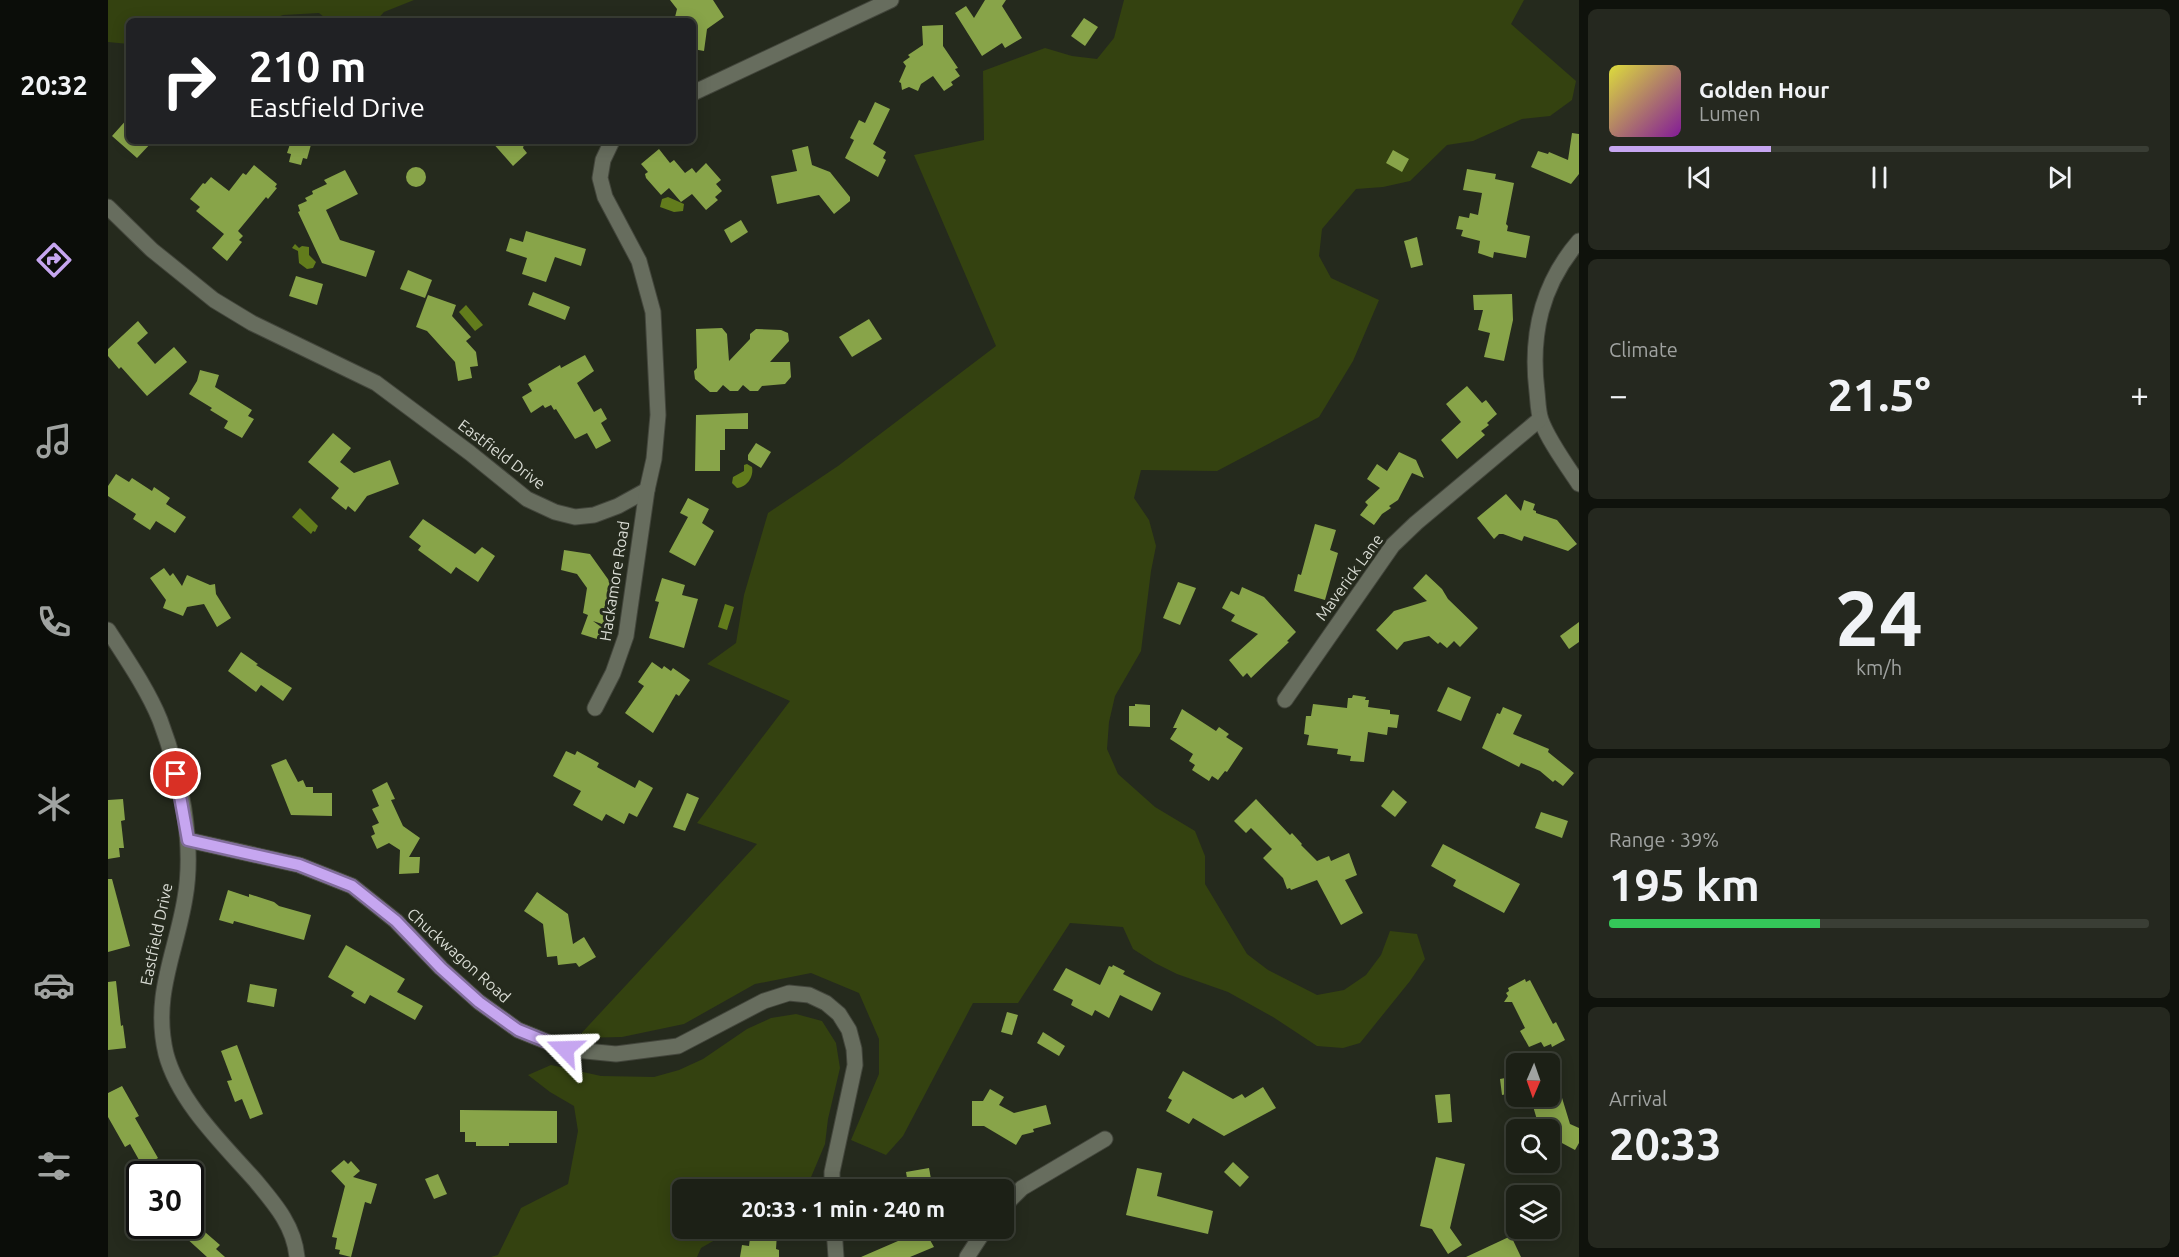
<!DOCTYPE html>
<meta charset="utf-8">
<style>
body{margin:0;font-family:Ubuntu,sans-serif;background:#25281f;color:#f1f3f6;height:100vh;display:flex;flex-direction:column;font-size:22px;white-space:nowrap}
*{box-sizing:border-box;margin:0}
p{font-size:20px;color:#a0a3a1}
.icon{flex:none;width:33px;height:33px;fill:none;stroke:currentColor;stroke-width:2;stroke-linecap:round;stroke-linejoin:round}
.map{position:relative;flex:1;overflow:hidden}
.details{display:flex;flex-direction:column;gap:9px;padding:9px;background:#0f120c;width:600px}
.details>*{flex:none}
.hud{position:absolute;left:18px;top:18px;width:570px;height:126px;border-radius:9px;box-shadow:0 3px 15px #0003,0 0 0 2px #3a3e35;background:#202124;color:#fff;overflow:hidden}
.needle{width:39px;rotate:182deg}
.fabs{position:absolute;left:1398px;top:1053px;display:grid;gap:12px}
.fabs a{display:grid;place-items:center;width:54px;height:54px;border-radius:9px;background:#1c2016;box-shadow:0 3px 15px #0003,0 0 0 2px #3a3e35;font-size:30px}
.speed{position:absolute;left:18px;top:1161px;display:flex;gap:12px;font-size:30px;font-weight:700;text-align:center}
.speed>*{display:grid;place-content:center;width:78px;height:78px;border-radius:50%;background:#1c2016;box-shadow:0 3px 15px #0003,0 0 0 2px #3a3e35;line-height:1}
.speed .limit{border:3px solid #111;border-radius:9px;background:#fff;color:#111}
.pin{position:absolute;display:grid;place-items:center;width:51px;height:51px;color:#fff;margin:-26px;border:3px solid #fff;border-radius:50%;box-shadow:0 2px 6px #0007}
.me{position:absolute;width:66px;margin:-33px;rotate:292deg;stroke-linejoin:round;filter:drop-shadow(0 0 4px #0008)}
.turn{display:flex;align-items:center;gap:21px;height:126px;padding:0 24px;font-size:27px}
.turn .icon{width:78px;height:78px;stroke-width:2.5}
.turn b{display:block;font-size:42px;line-height:51px}
.big{font-size:45px;font-weight:700;line-height:1.1}
.details .tile{flex:1;display:flex;flex-direction:column;justify-content:center;gap:9px;min-width:0;padding:0 21px;border-radius:9px;background:#25281f}
.details .dial{align-items:center;gap:0}
.dial b{font-size:78px;line-height:1}
.song{display:flex;align-items:center;gap:18px}
.cover{width:72px;height:72px;border-radius:9px;background:linear-gradient(135deg,hsl(60 70% 55%),hsl(290 70% 35%))}
.played{height:6px;border-radius:3px;background:linear-gradient(90deg,#c6a6f0 30%,#3a3e35 30%)}
.keys{display:flex;justify-content:space-around;direction:ltr}
.heat{display:flex;justify-content:space-between;align-items:center;font-size:33px;direction:ltr}
.charge{height:9px;border-radius:4px;background:linear-gradient(90deg,#34c759 39%,#3a3e35 0)}
.trip{position:absolute;left:564px;top:1179px;width:342px;height:60px;border-radius:9px;background:#1c2016;box-shadow:0 3px 15px #0003,0 0 0 2px #3a3e35;font-weight:700;line-height:60px;text-align:center}
main{display:flex;flex:1;min-height:0}
.tab-bar{display:flex;flex-direction:column;width:108px;justify-content:space-around;align-items:center;background:#0b0d09;color:#a0a3a1}
.tab-bar .icon{width:42px;height:42px}
.tab-bar .current{color:#c6a6f0}
.tab-bar b{font-size:27px;color:#f1f3f6}
.map>svg:first-child{display:block}
</style>
<main>
<nav class="tab-bar">
<b>20:32</b>
<svg class="icon current" aria-label="directions" viewBox="0 0 24 24"><path d="M12 3l9 9-9 9-9-9zM9 14v-3h6M13 9l2 2-2 2"/></svg>
<svg class="icon" aria-label="music" viewBox="0 0 24 24"><path d="M9 18V5l10-2v13"/><circle cx="6" cy="18" r="3"/><circle cx="16" cy="16" r="3"/></svg>
<svg class="icon" aria-label="phone" viewBox="0 0 24 24"><path d="M5 4h4l2 5-3 2q2 4 5 5l2-3 5 2v4C11 20 4 13 5 4z"/></svg>
<svg class="icon" aria-label="climate" viewBox="0 0 24 24"><path d="M12 3v18M4 7l16 10M4 17L20 7"/></svg>
<svg class="icon" aria-label="car" viewBox="0 0 24 24"><path d="M5 17H2v-5l4-1 3-4h7l3 4 3 1v5h-3M9 17h6M6 11h13"/><circle cx="7" cy="17" r="2"/><circle cx="17" cy="17" r="2"/></svg>
<svg class="icon" aria-label="filters" viewBox="0 0 24 24"><path d="M4 7h16M4 17h16"/><circle cx="9" cy="7" r="2"/><circle cx="15" cy="17" r="2"/></svg>
</nav>
<div class="map">
<svg width="1471" height="1257" viewBox="0 0 1471 1257">
<rect width="100%" height="100%" fill="#252a1d"/>
<g fill="#344210">
<path d="M0,0H306L276,12L268,21H221L211,13L175,15L160,21H21V44L0,42Z"/>
<path d="M1016,0H1416L1403,24L1468,81L1464,100L1442,116L1414,119L1365,141L1339,145L1302,181L1275,187L1248,189L1214,229L1211,256L1223,278L1271,300L1245,361L1211,417L1109,471L1033,470L1026,498L1041,520L1048,546L1043,571L1033,651L1007,696L1001,722L999,749L1010,774L1047,807L1087,831L1097,856V884L1139,954L1160,970L1209,995L1236,990L1258,975L1273,955L1282,931L1309,934L1317,959L1302,981L1252,1043L1235,1048L1209,1046L1165,1017L1120,992L1069,974L1047,963L1025,949L1015,927L962,923L910,1003H865L795,1136L778,1155L743,1140L771,1074V1039L751,993L703,973L647,984L576,1024L514,1037L469,1038L649,844L589,823L682,701L599,664L628,643L636,595L660,513L730,466L888,346L806,155L876,140L875,71L937,48L964,56L989,59L1006,38Z"/>
<path d="M688,1014L714,1021L728,1043L732,1068L720,1119L717,1144L698,1189L574,1190V1228L626,1229L593,1248L589,1257H383L390,1255L413,1208L460,1184L470,1131L466,1106L442,1092L420,1075L443,1065L493,1076L546,1077L571,1070L595,1059L639,1029L663,1018Z"/>
</g>
<g fill="#627c1c">
<path d="M560,197L576,204L575,211L566,212L552,207L554,199Z"/>
<path d="M187,244L191,248L194,246L201,247V255L208,262L205,268L199,269L191,263L190,251L184,248Z"/>
<path d="M358,305L375,325L367,331L351,312Z"/>
<path d="M639,464L644,467C646,477 639,487 629,488L624,483L625,477L636,471V465Z"/>
<path d="M192,508L210,526L207,532L205,531L203,534L184,517Z"/>
<path d="M617,604L626,607L619,630L610,627Z"/>
</g>
<g fill="#88a449">
<path d="M562,0H605L616,17L599,29L596,51L585,49V21H566L569,9Z"/>
<path d="M877,0H898L894,6L914,38L897,48L894,43L874,56L847,13L858,6L866,18Z"/>
<path d="M976,18L990,27L977,46L963,36Z"/>
<path d="M835,25V46L850,68L847,69L852,76L843,82L845,85L836,91L825,76L813,84L810,91L801,87L794,90L793,83L791,82L798,66L795,62L802,57L800,55L815,45L814,26Z"/>
<path d="M767,102L782,109L765,144L778,152L775,158L778,160L770,177L737,158L746,140L742,138L751,120L757,123Z"/>
<path d="M21,117V141H45L29,158L4,136Z"/>
<path d="M1464,133L1471,134V174L1463,184L1423,167L1430,151L1440,154L1441,152L1460,160Z"/>
<path d="M183,141H204L199,159L195,158L193,165L181,162L183,154L179,153Z"/>
<path d="M383,141H417L415,148L419,153L405,166Z"/>
<path d="M700,146L704,165L722,172L742,197V201L726,214L711,195L669,204L663,176L689,171L684,150Z"/>
<path d="M551,149L562,163L566,160L577,173L584,168L588,173L598,163L613,180L608,184L614,191L607,197L610,200L598,210L584,194L573,202L561,188L553,195L538,178L537,174L540,172L533,164Z"/>
<path d="M1285,150L1301,159L1294,172L1278,163Z"/>
<path d="M146,165L169,184L167,187L169,188L160,199L158,197L130,231L135,236L131,240L134,242L119,261L104,248L116,234L88,211L92,207L82,199L95,183L97,184L103,177L121,191L135,173L138,175Z"/>
<circle cx="308" cy="177" r="10"/>
<path d="M1359,169L1388,174L1387,179L1406,183L1398,224L1400,226L1399,231L1422,236L1418,258L1386,252L1385,258L1370,253L1372,241L1353,236L1355,230L1348,229L1351,216L1361,218L1362,213L1370,215L1374,193L1355,190Z"/>
<path d="M237,170L250,194L218,210L232,240L267,251L258,277L214,263L190,212L192,211L190,205L199,201L197,198L205,194L204,191L219,184L216,180Z"/>
<path d="M633,220L640,232L623,243L616,230Z"/>
<path d="M418,231L478,249L473,266L447,257L438,282L414,274L419,258L398,251L402,238L415,242Z"/>
<path d="M1309,237L1315,265L1303,268L1296,241Z"/>
<path d="M300,270L324,280L317,298L292,289Z"/>
<path d="M188,276L215,284L209,305L181,296Z"/>
<path d="M425,292L462,307L457,320L420,305Z"/>
<path d="M1404,294L1405,320L1396,361L1376,357L1382,333L1370,330L1375,310H1366L1365,295Z"/>
<path d="M320,295L348,305L344,316L363,337L358,341L368,352L370,366L362,367L364,378L350,381L347,362L319,331L308,327Z"/>
<path d="M761,319L774,339L744,357L731,337Z"/>
<path d="M30,321L40,333L29,343L47,364L66,347L79,362L39,396L13,367L11,369L0,356V349Z"/>
<path d="M614,328L619,334L621,361L642,339V334L648,329L673,330L680,333L681,341L662,362H682L683,377L677,384L654,386L650,391H642L635,385L630,391H622L615,385L609,392H602L587,379L586,371L589,368L588,329Z"/>
<path d="M477,355L486,371L469,383L486,412L493,408L499,419L493,423L503,441L488,449L479,433L467,439L448,409L446,410L443,405L437,408L435,405L423,413L414,397L424,391L420,384L452,365L453,368Z"/>
<path d="M92,370L111,375L107,387L144,410L140,416L146,419L134,438L116,428L120,421L102,410L104,408L81,394L89,381Z"/>
<path d="M1359,386L1374,403L1378,400L1389,414L1379,423L1381,425L1373,431L1377,435L1349,459L1333,440L1353,422L1338,404Z"/>
<path d="M640,413V429H617V450H612V471H587L588,415Z"/>
<path d="M225,433L243,448L232,462L246,473L282,460L291,484L259,496L247,512L240,506L238,510L223,498L231,488L200,462Z"/>
<path d="M648,443L663,452L653,468L640,460V455Z"/>
<path d="M1291,452L1308,460L1316,478L1304,473L1290,500L1281,506L1283,508L1274,514L1266,525L1252,515L1260,505L1257,502L1272,488L1259,479L1269,464L1279,471Z"/>
<path d="M8,474L21,482L24,478L44,491L46,487L62,498L58,504L78,517L67,533L48,521L42,530L25,519L28,514L0,496V486Z"/>
<path d="M1398,494L1413,511L1416,500L1427,504L1425,510L1428,511V513L1449,520L1469,544L1460,551L1416,536L1414,541L1395,534H1391L1386,539L1369,518Z"/>
<path d="M580,498L601,509L594,523L606,531L587,566L561,552L580,517L572,513Z"/>
<path d="M315,519L367,554L374,547L387,556L370,582L348,567L343,574L310,550L313,546L301,537Z"/>
<path d="M1207,524L1228,530L1222,550L1230,553L1217,600L1186,591L1190,574L1193,575Z"/>
<path d="M456,550L482,554L502,582L500,591H504L497,625L485,621L496,629L492,640L473,634L480,615L475,613L479,588L469,574L453,570Z"/>
<path d="M56,568L62,576L65,573L74,586L79,575L102,585L107,584L108,594L123,618L109,627L96,604L79,607L75,616L55,608L58,600L42,578Z"/>
<path d="M1318,574L1334,589L1340,599L1370,628L1352,647L1346,641L1339,648L1332,642L1330,644L1321,636L1296,642L1289,650L1268,630L1286,611L1319,601L1305,588Z"/>
<path d="M554,578L577,585L574,595L590,599L576,648L541,638L551,602L547,601Z"/>
<path d="M1070,582L1088,588L1072,625L1055,618Z"/>
<path d="M1134,587L1156,597L1188,632L1179,641L1181,642L1143,678L1139,673L1135,677L1121,660L1150,634L1123,621L1127,615L1114,608L1123,591L1131,595Z"/>
<path d="M1471,622V642L1461,649L1452,636Z"/>
<path d="M133,652L150,664L148,665L184,688L175,701L153,685L148,692L120,671Z"/>
<path d="M544,662L554,669L556,666L563,671L565,668L582,680L571,696L568,694L545,733L517,713L536,686L530,682Z"/>
<path d="M1340,687L1363,697L1353,721L1329,711Z"/>
<path d="M1245,695L1258,697L1257,700H1261L1260,707L1282,710V714L1291,715L1289,728L1280,727L1279,735L1260,732L1256,762L1242,761L1243,756L1229,754L1230,749L1199,745L1201,735L1196,734L1198,716H1203L1205,704L1239,708L1240,698H1244Z"/>
<path d="M1027,704L1042,705V727L1021,726V706H1027Z"/>
<path d="M1395,707L1414,715L1405,734L1441,749L1440,752L1466,773L1455,786L1447,780L1445,782L1432,771L1413,763L1411,767L1374,748L1389,713L1392,714Z"/>
<path d="M1074,709L1108,731L1111,727L1121,734L1118,737L1135,748L1119,772L1117,771L1110,780L1104,776L1101,781L1084,770L1087,765L1081,761L1085,754L1062,739L1069,728H1065Z"/>
<path d="M458,751L467,755L469,751L491,763L489,767L527,788L531,780L545,788L529,817L521,813L516,824L498,814L494,821L465,805L473,791L445,776Z"/>
<path d="M178,759L190,782L195,780L198,787H205V793H224V816L183,815L163,765Z"/>
<path d="M279,782L287,799L283,800L295,826L312,838L301,857H312L311,873L291,874L292,850L281,843L269,849L263,836L267,834L264,826L271,823L264,809L271,806L264,790Z"/>
<path d="M1285,790L1299,802L1287,817L1273,806Z"/>
<path d="M579,793L591,798L577,831L565,827Z"/>
<path d="M15,799L17,820L13,821L16,848H11L12,857L0,859V800Z"/>
<path d="M1148,799L1182,835L1184,833L1194,844L1193,845L1209,861L1221,856L1223,861L1241,853L1249,875L1237,880L1255,913L1233,925L1209,880L1183,890L1182,888L1179,889L1175,878L1155,858L1164,849L1143,828L1138,833L1126,821Z"/>
<path d="M1433,812L1460,821L1454,838L1427,828Z"/>
<path d="M1335,844L1412,884L1396,913L1345,886L1348,880L1323,866Z"/>
<path d="M0,879H4L22,946L0,952Z"/>
<path d="M120,890L141,897V894L166,902L171,906L203,915L196,940L126,921L125,924L111,920Z"/>
<path d="M429,892L460,914L465,944L476,937L488,957L471,967L468,963L450,965L449,956L439,957L435,924L416,911Z"/>
<path d="M238,945L297,979L289,992L315,1006L307,1020L262,995L257,1004L243,996L246,992L220,977Z"/>
<path d="M1005,965L1017,971L1015,974L1053,993L1044,1011L1012,995L1001,1018L987,1010L984,1016L963,1005L965,1000L945,990L958,968L992,985L1001,966L1004,967Z"/>
<path d="M1417,979L1418,982L1422,980L1445,1024L1448,1022L1457,1040L1444,1047L1443,1044L1436,1047L1433,1042L1421,1047L1412,1031L1417,1028L1404,1002H1396L1400,996L1398,993L1401,991L1400,988Z"/>
<path d="M8,981L13,1026L15,1025L18,1048L0,1050V982Z"/>
<path d="M142,984L169,989L166,1007L139,1002Z"/>
<path d="M899,1012L910,1015L904,1035L893,1032Z"/>
<path d="M935,1032L957,1046L951,1056L929,1043Z"/>
<path d="M129,1045L155,1114L142,1119L134,1099L127,1102L119,1081L124,1080L113,1051Z"/>
<path d="M1442,1065H1444L1462,1124L1471,1128V1143L1467,1150L1452,1142L1442,1145V1130H1432L1422,1096H1442Z"/>
<path d="M1075,1071L1125,1099L1134,1094L1137,1098L1155,1087L1168,1108L1116,1136L1085,1118L1081,1124L1058,1111L1064,1100L1060,1098Z"/>
<path d="M1408,1076V1092L1394,1095L1392,1079Z"/>
<path d="M14,1086L31,1116L27,1118L50,1158L35,1167L22,1144L17,1147L0,1117V1093Z"/>
<path d="M882,1089L896,1097L891,1105L906,1113L938,1105L943,1124L925,1129L926,1132L914,1135L908,1145L876,1126H864V1101H875Z"/>
<path d="M1342,1094L1344,1122L1330,1123L1327,1095Z"/>
<path d="M352,1110L449,1111V1143H401V1146H368V1142H357V1132H352Z"/>
<path d="M1328,1157L1357,1164L1342,1228L1354,1245L1340,1254L1324,1229L1312,1226Z"/>
<path d="M236,1160L240,1164L243,1161L252,1171L245,1177L269,1184L263,1204L257,1202L243,1257L231,1254L232,1250L227,1249L229,1238L224,1237L237,1186L223,1171Z"/>
<path d="M1125,1162L1141,1177L1132,1187L1116,1172Z"/>
<path d="M821,1168L825,1190H801L798,1172Z"/>
<path d="M1029,1168L1054,1173L1049,1196L1105,1211L1100,1234L1018,1215Z"/>
<path d="M330,1174L339,1194L326,1199L317,1179Z"/>
<path d="M65,1226H90L112,1245L108,1249L117,1257H99Z"/>
<path d="M820,1228H827L822,1240L826,1247L802,1257H753Z"/>
<path d="M643,1230L669,1233L668,1249L671,1250V1257H632L634,1245L641,1246Z"/>
<path d="M1403,1236L1413,1257H1358Z"/>
</g>
<g fill="none" stroke-linecap="round" stroke-linejoin="round">
<defs>
<g id="minor">
<path d="M585,93L783,0"/>
<path d="M0,207L44,250L106,300L144,323L268,383L362,453L419,499L447,512L467,517L486,515L510,506L539,490"/>
<path d="M1471,241C1433,285 1422,335 1429,392C1430,401 1430,412 1433,420C1440,440 1459,466 1471,484"/>
<path d="M0,630C18,658 40,690 52,720C72,773 87,842 77,898C68,953 44,996 58,1054C71,1102 114,1143 146,1179C166,1203 186,1225 189,1257"/>
<path d="M1177,700L1285,545L1308,523L1432,419"/>
<path d="M487,708L505,673L518,636L539,490L546,459L550,415L545,312L531,261L497,197L492,178L495,160L504,141"/>
<path d="M80,840L191,865L244,886L288,921L333,968L371,1002L410,1030L457,1049L508,1054L570,1046L656,1001L681,993L701,995L718,1003L731,1014L741,1030L746,1049L747,1065L724,1172V1190"/>
<path d="M896,1206L914,1188L997,1139"/>
<path d="M726,1228L728,1257"/>
<path d="M859,1257L878,1228"/>
</g>
</defs>
<use href="#minor" stroke="#43463c" stroke-width="17"/>
<use href="#minor" stroke="#676d5e" stroke-width="15"/>
</g>
<g fill="none" stroke-linecap="round" stroke-linejoin="round">
<defs>
<path id="route" d="M68,774L80,840L191,865L244,886L288,921L333,968L371,1002L410,1030L457,1049"/>
</defs>
<use href="#route" stroke="#816c9c" stroke-width="15"/>
<use href="#route" stroke="#c6a6f0" stroke-width="10"/>
</g>
<g text-anchor="middle" stroke-width="6" stroke-linejoin="round" paint-order="stroke">
<g font-size="16" fill="#d8dbd3" stroke="#252a1d">
<text transform="translate(394 454) rotate(37)" y="6">Eastfield Drive</text>
<text transform="translate(1241 577) rotate(-54)" y="6">Maverick Lane</text>
<text transform="translate(506 581) rotate(-81)" y="6">Hackamore Road</text>
<text transform="translate(48 934) rotate(-78)" y="6">Eastfield Drive</text>
<text transform="translate(351 955) rotate(42)" y="6">Chuckwagon Road</text>
</g>
</g>
</svg>
<div class="fabs">
<a><svg class="needle" viewBox="-14 -14 28 28"><path d="M0-13l5 13h-10z" fill="#e53935"/><path d="M0 13l5-13h-10z" fill="#a0a3a1"/></svg></a>
<a><svg class="icon" aria-label="search" viewBox="0 0 24 24"><circle cx="10" cy="10" r="6"/><path d="M15 15l6 6"/></svg></a>
<a><svg class="icon" aria-label="layers" viewBox="0 0 24 24"><path d="M12 4l9 5-9 5-9-5zM3 14l9 5 9-5"/></svg></a>
</div>
<div class="speed"><div class="limit">30</div></div>
<div class="pin" style="left:68px;top:774px;background:#d93025"><svg class="icon" aria-label="arrive" viewBox="0 0 24 24"><path d="M6 21V4h12l-3 4 3 4H6"/></svg></div>
<svg class="me" style="left:457px;top:1049px" viewBox="-20 -20 40 40"><path d="M0-17L14 15 0 8-14 15z" fill="#c6a6f0" stroke="#fff" stroke-width="4"/></svg>
<div class="trip">20:33 · 1 min · 240 m</div>
<div class="hud">
<div class="turn"><svg class="icon" aria-label="right" viewBox="0 0 24 24"><path d="M7 20v-9h11M14 6l5 5-5 5"/></svg><div><b>210 m</b>Eastfield Drive</div></div>
</div>
</div>
<section class="details">
<div class="tile">
<div class="song"><i class="cover"></i><div><b>Golden Hour</b><p>Lumen</p></div></div>
<div class="played"></div>
<div class="keys"><svg class="icon" aria-label="previous" viewBox="0 0 24 24"><path d="M18 5L8 12l10 7zM5 5v14"/></svg><svg class="icon" aria-label="pause" viewBox="0 0 24 24"><path d="M8 5v14M16 5v14"/></svg><svg class="icon" aria-label="next" viewBox="0 0 24 24"><path d="M6 5l10 7-10 7zM19 5v14"/></svg></div>
</div>
<div class="tile"><p>Climate</p>
<div class="heat"><a>−</a><b class="big">21.5°</b><a>+</a></div>
</div>
<div class="tile dial"><b>24</b><p>km/h</p></div>
<div class="tile"><p>Range · 39%</p><b class="big">195 km</b><div class="charge"></div></div>
<div class="tile"><p>Arrival</p><b class="big">20:33</b></div>
</section>
</main>
